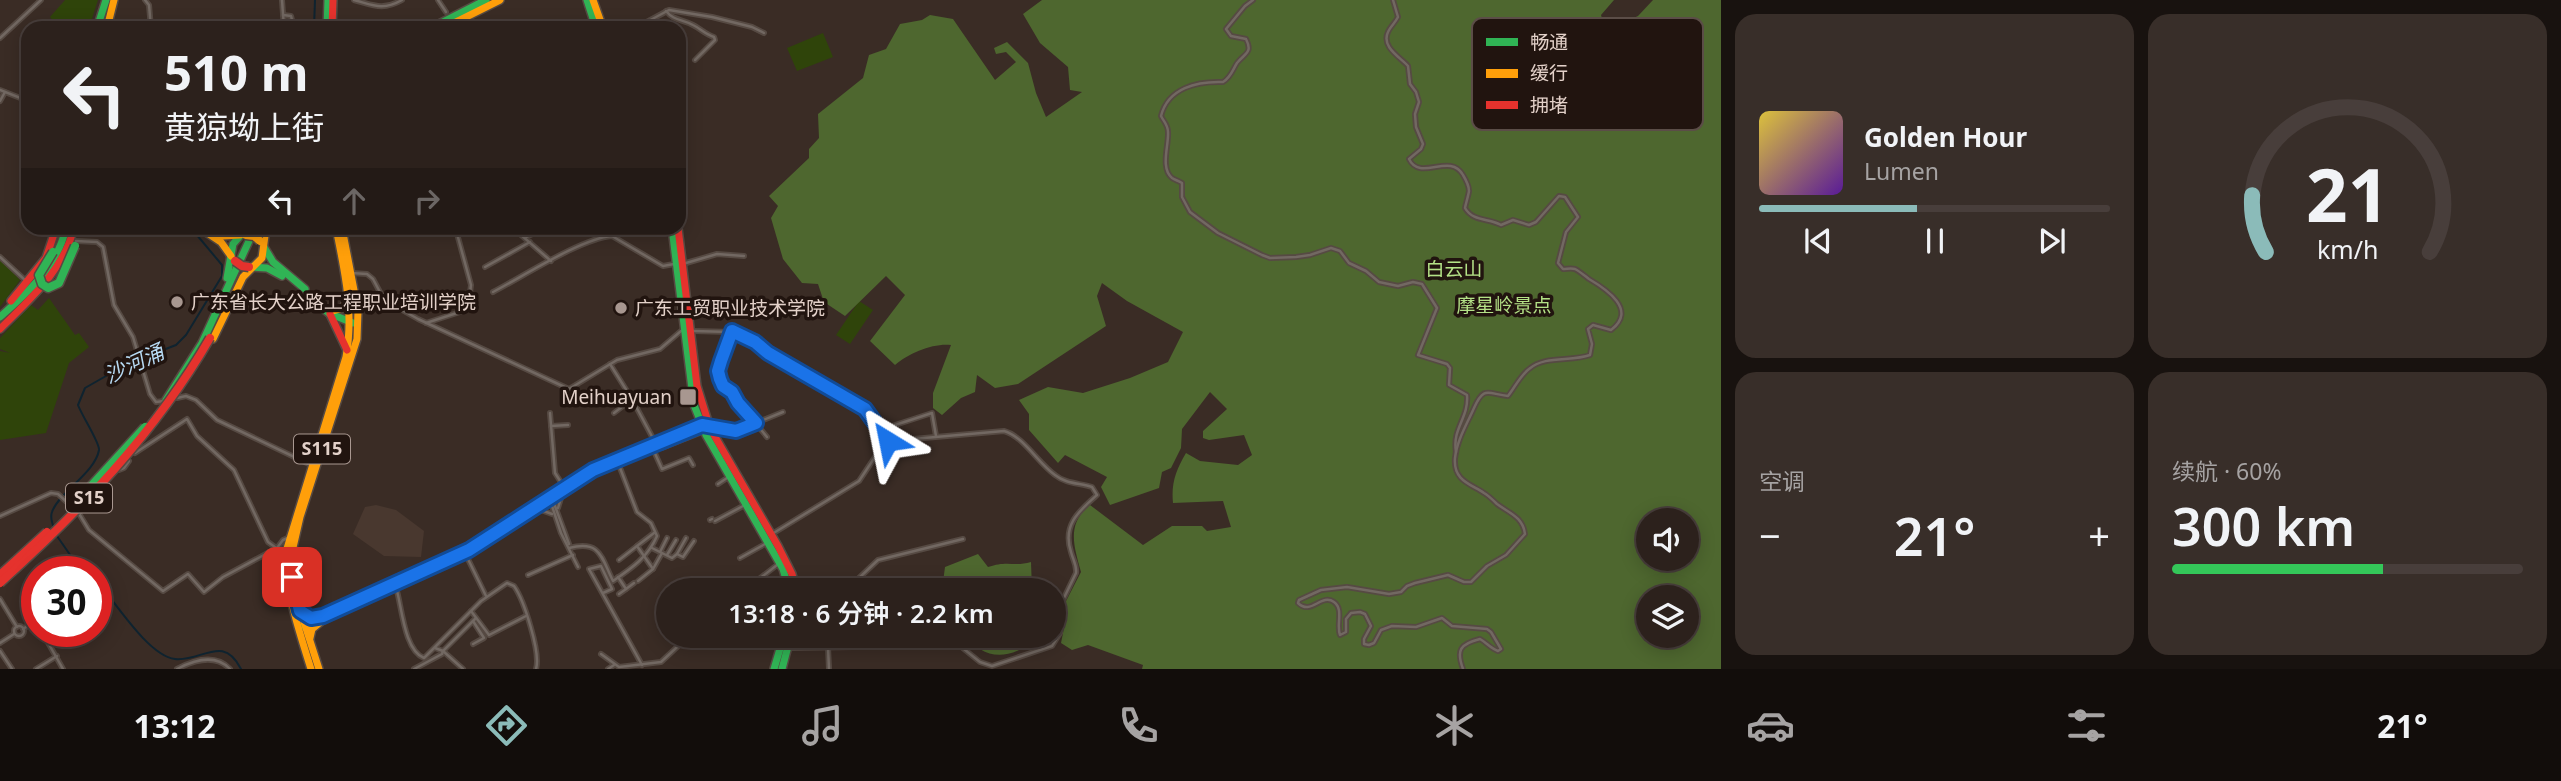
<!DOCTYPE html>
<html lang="zh">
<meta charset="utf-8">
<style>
body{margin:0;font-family:"Noto Sans","Noto Sans SC",sans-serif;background:#382e29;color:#f1f3f6;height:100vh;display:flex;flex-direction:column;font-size:26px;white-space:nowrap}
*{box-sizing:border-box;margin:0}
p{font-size:23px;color:#a6a3a3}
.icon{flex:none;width:38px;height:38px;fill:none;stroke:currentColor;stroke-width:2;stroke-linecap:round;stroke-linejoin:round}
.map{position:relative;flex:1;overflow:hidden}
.panel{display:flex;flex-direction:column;gap:14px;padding:14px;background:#18120f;width:840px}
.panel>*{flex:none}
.banner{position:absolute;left:21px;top:21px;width:665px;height:214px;border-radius:21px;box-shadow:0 4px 18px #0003,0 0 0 2px #483e3b;background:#2c211c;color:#f1f3f6;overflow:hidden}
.controls{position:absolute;left:1636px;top:508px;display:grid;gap:14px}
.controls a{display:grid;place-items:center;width:63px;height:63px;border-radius:50%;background:#2c211c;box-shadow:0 4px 18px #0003,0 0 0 2px #483e3b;font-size:35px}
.speed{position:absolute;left:21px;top:556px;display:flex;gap:14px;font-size:35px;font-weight:700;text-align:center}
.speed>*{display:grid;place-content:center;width:91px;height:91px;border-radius:50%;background:#2c211c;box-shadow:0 4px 18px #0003,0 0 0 2px #483e3b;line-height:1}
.speed .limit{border:10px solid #d22;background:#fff;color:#111}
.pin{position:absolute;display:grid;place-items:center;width:60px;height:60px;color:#fff;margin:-30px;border-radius:14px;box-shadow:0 4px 10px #0006}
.me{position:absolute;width:77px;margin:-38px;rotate:325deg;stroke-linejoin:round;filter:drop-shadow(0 0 5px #0008)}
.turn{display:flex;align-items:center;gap:24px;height:147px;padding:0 28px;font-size:32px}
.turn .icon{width:91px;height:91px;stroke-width:2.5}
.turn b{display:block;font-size:49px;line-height:60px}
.lanes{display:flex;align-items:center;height:66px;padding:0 28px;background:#0003;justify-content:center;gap:35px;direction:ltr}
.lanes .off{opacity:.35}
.big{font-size:52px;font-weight:600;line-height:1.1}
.panel .card{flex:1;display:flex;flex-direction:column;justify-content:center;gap:10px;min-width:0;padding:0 24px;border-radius:21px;background:#382e29}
.panel .dial{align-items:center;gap:0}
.dial svg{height:182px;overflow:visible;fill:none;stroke:#483e3b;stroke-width:7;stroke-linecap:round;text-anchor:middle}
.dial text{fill:#f1f3f6;stroke:none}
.song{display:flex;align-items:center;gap:21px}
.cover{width:84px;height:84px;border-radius:10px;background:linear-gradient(135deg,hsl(50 70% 55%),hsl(270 70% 35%))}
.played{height:7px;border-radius:4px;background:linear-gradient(90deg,#8bbbb9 45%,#483e3b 45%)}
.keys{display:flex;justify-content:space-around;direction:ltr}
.heat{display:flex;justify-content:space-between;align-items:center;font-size:38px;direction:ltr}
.charge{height:10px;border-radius:5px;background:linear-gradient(90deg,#34c759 60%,#483e3b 0)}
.panel .tiles{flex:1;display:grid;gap:14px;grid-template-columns:repeat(2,1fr)}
.trip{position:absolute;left:656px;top:578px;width:410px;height:70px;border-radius:35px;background:#2c211c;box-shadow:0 4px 18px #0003,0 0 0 2px #483e3b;font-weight:600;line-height:70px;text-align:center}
.menu{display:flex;height:112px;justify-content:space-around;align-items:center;background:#120d0b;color:#a6a3a3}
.menu .icon{width:49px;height:49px}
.menu .selected{color:#8bbbb9}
.menu b{font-size:32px;color:#f1f3f6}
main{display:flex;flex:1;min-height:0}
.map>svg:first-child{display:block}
</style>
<main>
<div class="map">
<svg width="1721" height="669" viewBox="0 0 1721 669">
<rect width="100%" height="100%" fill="#3a2c25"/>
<path fill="#49382f" d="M376,505L396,510L424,531L421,557L384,556L353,534L365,507Z"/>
<g fill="#2f440a">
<path d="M65,0H98L89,28H59L50,17Z"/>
<path d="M823,33L833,57L797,71L787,48Z"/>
<path d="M0,259L20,280L0,307Z"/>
<path d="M49,298L75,335L79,333L89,347L69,363L46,433L0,440V351L10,353L0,349V338L31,305L38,310Z"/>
<path d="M859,301L873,310L850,344L836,335Z"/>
</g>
<g fill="#4e672f" fill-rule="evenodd">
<path d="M1042,0H1614L1601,15L1604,25L1611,28L1638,16L1653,0H1721V669H1142L1143,665L1088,645L1072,650L1061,643L1064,628L1065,603L1081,572C1074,546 1066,524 1090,505L1143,545L1172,526H1202L1207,531L1231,527L1223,501L1173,503C1171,483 1176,470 1186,453L1200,461L1238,465L1252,455L1244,435L1209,440L1203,438V431L1227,409L1210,392L1182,429L1181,448L1171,468L1162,472L1159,488L1110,505L1101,487L1107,477L1065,455L1058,463L1029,430V414L1019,400L1048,387L1083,393L1130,378L1168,362L1183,332L1127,301L1102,283L1097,296L1106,326L1018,384L995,388L977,375L975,392L961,398L942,415L933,408V393L951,345C933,343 909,353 895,365L870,341L905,295L886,276L845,316L824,302L818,284L802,283L783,259L771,218L778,206L769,196L809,158V149L819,138L818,114L863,78L869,55L886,49L900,24L922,20L930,15L953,19L995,80L1016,62L1006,52L996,54L994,48L1007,42L1028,63L1036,93L1046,117L1082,92L1070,90L1068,67L1040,43L1023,14ZM1648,520H1687V558H1648ZM1648,597H1687V635H1648Z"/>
<path d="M978,554L988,567C1008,560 1014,567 1031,562L1032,590H942L945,567Z"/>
<path d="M962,635H1022L1019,650C995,661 980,652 962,635Z"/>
</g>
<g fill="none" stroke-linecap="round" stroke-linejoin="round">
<g stroke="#0f232f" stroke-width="2">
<path d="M314,28L315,0"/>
<path d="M54,528C52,523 50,517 52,512C59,492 95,473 99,450C100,443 82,416 78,405L85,388L127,364L176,345L186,335L222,276V265L191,228"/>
<path d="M57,536L73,559L88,572"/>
<path d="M96,580C114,600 148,656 175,659C202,662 223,633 241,669"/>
</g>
<path stroke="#53453e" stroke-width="8" stroke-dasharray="8 4" stroke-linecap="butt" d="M303,292L309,297"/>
<defs>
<g id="street">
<path d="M145,0L149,5L151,28"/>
<path d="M282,0L284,28"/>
<path d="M354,0C373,5 383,11 402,0"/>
<path d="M438,0L446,12"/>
<path d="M1253,0L1245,6L1226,29L1231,36L1246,39C1253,53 1245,53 1237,63C1232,71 1231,77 1223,82C1197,81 1168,88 1161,116C1164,122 1168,125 1168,132C1169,145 1160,168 1172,178C1175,180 1179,181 1182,183V197L1190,212L1218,233L1262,255L1270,258L1296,257L1310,255L1331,248L1340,251L1349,263L1366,271L1379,282L1398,286L1413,282L1422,284L1437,308L1418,355L1447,364L1450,368L1449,385L1467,395C1469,418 1452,428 1456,452"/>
<path d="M1393,0L1398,17C1395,23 1390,27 1388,32C1381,47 1400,57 1408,66L1410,84L1416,92L1419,102L1415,114L1416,127L1423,144L1421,149L1409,159C1420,182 1450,152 1463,175C1466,180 1469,185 1469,191C1468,197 1466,203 1465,208C1473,222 1489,218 1501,225L1513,220L1529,225L1536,222L1559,196L1565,197L1578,217L1566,232L1558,263L1563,269C1567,269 1571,268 1575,269C1579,271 1585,276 1589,279C1606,289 1638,310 1611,330L1593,325L1588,329L1592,344L1590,355C1571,362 1545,355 1529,369C1520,376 1515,387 1508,396C1488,394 1484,385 1474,408C1467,424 1457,440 1455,458C1453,481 1471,484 1484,493C1489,496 1493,500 1497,504C1509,513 1523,517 1525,534L1506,555L1487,566L1471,582H1464L1448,575L1415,583L1407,586L1401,592L1389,594L1347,587L1321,590L1299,600L1298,603C1311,616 1321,593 1334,602C1344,609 1336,625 1340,635L1346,632V619L1351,613L1360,612L1365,614L1371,626L1364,639V644L1369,645L1374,643L1381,630L1392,626L1416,627L1442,618L1452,626L1487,629L1491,632L1501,649L1498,651C1490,648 1487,643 1480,639C1460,644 1456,650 1463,669"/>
<path d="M666,11C674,21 682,19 693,25C701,29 705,34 714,37L715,40L695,60"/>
<path d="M283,15L291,16L294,28H305"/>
<path d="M606,25L643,24L669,10L712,17L752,27L764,33"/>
<path d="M0,38L41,0"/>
<path d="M0,90L28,101"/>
<path d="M0,101L5,92"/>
<path d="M513,228L551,261"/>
<path d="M612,236L615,232L614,228"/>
<path d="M526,237L545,228"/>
<path d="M76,241L97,242L103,247L114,305L133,337L150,394L156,402L164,401"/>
<path d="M0,257L26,281"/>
<path d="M686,263L717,254L744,256"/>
<path d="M485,267L530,242"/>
<path d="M351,273L367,274L373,279L381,294L390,303L418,319L569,389L617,360L660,349L681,331"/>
<path d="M493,292C522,277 582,238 612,236L663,266L674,264"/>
<path d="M426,323L460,312L470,293L471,285L456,230L463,228"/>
<path d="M693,331L732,332L755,342L768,353L865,409L889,441"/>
<path d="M732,332L718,371L721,381L767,437"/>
<path d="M610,364L632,399"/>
<path d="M177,398L186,396L196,400L217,420L311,465"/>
<path d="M550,413L555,473L564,487"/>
<path d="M614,413L632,399L656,444"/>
<path d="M551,426L568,425"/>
<path d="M892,426L932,413L936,436"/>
<path d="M713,429L736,431L783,412"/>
<path d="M653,449L662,469L689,458L693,465"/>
<path d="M135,453L187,419L197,436L234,470L268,542L283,553"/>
<path d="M119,470L124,468L129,461"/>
<path d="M718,484L727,478"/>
<path d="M549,497L561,533L578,567"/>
<path d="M552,498L569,544"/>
<path d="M558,508L561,498L569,488"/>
<path d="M78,512L89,530L163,591L188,574L204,592L223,577L277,548L283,540L290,537"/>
<path d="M532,512L541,510L552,514"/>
<path d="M0,516L51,493L58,494L70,505"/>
<path d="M710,520L712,519"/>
<path d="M715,521L743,506"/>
<path d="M654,533L637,546L653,569L662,553"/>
<path d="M772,534L859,481L883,445L890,441L1004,431C1023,436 1038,463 1055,475C1066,484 1080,483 1092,487L1097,495C1079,511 1062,525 1071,552C1073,560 1077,565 1076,573L1062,602L1060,633L1052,646L992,666L980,662L954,641L937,639L933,635"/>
<path d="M569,548C601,540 601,557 613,581C632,568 648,557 657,536L651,523L637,512L617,460"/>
<path d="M652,548L672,558L677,554L683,557L694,541"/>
<path d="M660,552L667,538"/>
<path d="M677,554L686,538"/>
<path d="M466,555L486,596"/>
<path d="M667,555L676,540"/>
<path d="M740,558L765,544"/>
<path d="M619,560L637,546"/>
<path d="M528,575L573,555"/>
<path d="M618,577L626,589L634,583"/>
<path d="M638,581L653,569"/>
<path d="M798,583C820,590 837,587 859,590"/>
<path d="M396,587C402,607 404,650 424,658L481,601L507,583L514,586C524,600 541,653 536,669"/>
<path d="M745,590L777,565"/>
<path d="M856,590L859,578L878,560L963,539"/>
<path d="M603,593L612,589L601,566L589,569L642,665"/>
<path d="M619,594L626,589"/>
<path d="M0,599L17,627"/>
<path d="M471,611L489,635L526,616"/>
<path d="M473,621L484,638L473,644"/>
<circle cx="19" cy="631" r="5"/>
<path d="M23,629L35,621L37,623"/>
<path d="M42,632L63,669"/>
<path d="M0,643L14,634"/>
<path d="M828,647L829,669"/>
<path d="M435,648L443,651L463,669"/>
<path d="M789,648L853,647V635"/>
<path d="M0,651L12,669"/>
<path d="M601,654L619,667L661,662L690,635"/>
<path d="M36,669L57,656"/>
<path d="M177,669C194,660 215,653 230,669"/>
<path d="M414,669L442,654L443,651L476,618"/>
<path d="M608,669L614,665"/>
</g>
<g id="fast">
<path d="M587,0L596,28"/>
<path d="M97,28L106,0"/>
<path d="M327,28L328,0"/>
<path d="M431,28L486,0"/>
<path d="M672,228L694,405L706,435L783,569L789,590"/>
<path d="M264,247L273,262L305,289"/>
<path d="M252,267L267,268L282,276"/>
<path d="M227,278L233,244L247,228"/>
<path d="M309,297L330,314"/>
<path d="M331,314L353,323"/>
<path d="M0,317C29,291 57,267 66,228"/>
<path d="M166,400L202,343L255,228"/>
<path d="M661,446L704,429"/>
<path d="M302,613L311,618L323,616"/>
<path d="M303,626L466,552L588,472L703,425"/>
<path d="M774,669L784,635"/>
<path d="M782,669L791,635"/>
</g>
<g id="slow">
<path d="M593,0L603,28"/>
<path d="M107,28L114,0"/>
<path d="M444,28L500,0"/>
<path d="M200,228L221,242L231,256"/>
<path d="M212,231L223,236L240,235"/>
<path d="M333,311L343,308L349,296"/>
<path d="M213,339L243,277L262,258L266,228"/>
<path d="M310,638L312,629L323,620"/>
<path d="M311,669C299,631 287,595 285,555L346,357C354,312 345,272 336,228"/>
<path d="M319,669L296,597L292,577V552L300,517L357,339L358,311L342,228"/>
</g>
<g id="jam">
<path d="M332,28L333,0"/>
<path d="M678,228L697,386L710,428L778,546L792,574L796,590"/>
<path d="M11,301L46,258L56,228"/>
<path d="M330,314L347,350"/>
<path d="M0,329C31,298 63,271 74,228"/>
</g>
</defs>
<use href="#street" stroke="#564a43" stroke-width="6"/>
<use href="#fast" stroke="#564a43" stroke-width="10"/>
<use href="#slow" stroke="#564a43" stroke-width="10"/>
<use href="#jam" stroke="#564a43" stroke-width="10"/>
<use href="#street" stroke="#726862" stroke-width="2.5"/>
<use href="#fast" stroke="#30b455" stroke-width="7"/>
<use href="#slow" stroke="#ff9f0a" stroke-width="7"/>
<use href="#jam" stroke="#e5322d" stroke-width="7"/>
<defs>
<g id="fast-bridge">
<path d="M53,252L39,275L42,284L48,288L59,283L75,246"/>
<path d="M71,508L145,427"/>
</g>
<path id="slow-bridge" d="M246,235L254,236L260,241"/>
<g id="jam-bridge">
<path d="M235,261L242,266L249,267"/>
<path d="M0,575L47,532"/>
<path d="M0,583C81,510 155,433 210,338"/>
</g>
</defs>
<use href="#fast-bridge" stroke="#564a43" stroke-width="11" stroke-linecap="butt"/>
<use href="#slow-bridge" stroke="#564a43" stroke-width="11" stroke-linecap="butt"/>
<use href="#jam-bridge" stroke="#564a43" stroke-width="11" stroke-linecap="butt"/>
<use href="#fast-bridge" stroke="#30b455" stroke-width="8"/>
<use href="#slow-bridge" stroke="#ff9f0a" stroke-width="8"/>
<use href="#jam-bridge" stroke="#e5322d" stroke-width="8"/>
</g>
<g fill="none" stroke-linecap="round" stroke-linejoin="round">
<defs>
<path id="route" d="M292,577L300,611L311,618L323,616L469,550L593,470L702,425L736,431L756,423L738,403L732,392L723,386L720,379L718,371L721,361L732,331L755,342L768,353L865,409L888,441"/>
</defs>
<use href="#route" stroke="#114b97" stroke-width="18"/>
<use href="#route" stroke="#1a73e8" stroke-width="12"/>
</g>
<g fill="#a89790" stroke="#21140f" stroke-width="2.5">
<circle cx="177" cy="302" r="7"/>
<circle cx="621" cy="308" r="7"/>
<rect x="679" y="388" width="18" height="18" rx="3.5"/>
</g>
<g text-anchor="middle" stroke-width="7" stroke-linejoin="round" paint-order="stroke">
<g fill="#21140f" stroke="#a99891" stroke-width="2">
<rect x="294" y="434.5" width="56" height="29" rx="5"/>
<rect x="66" y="483.5" width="46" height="29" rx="5"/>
</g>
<g font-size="18" font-weight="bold" fill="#e3d1c9">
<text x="322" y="455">S115</text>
<text x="89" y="504">S15</text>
</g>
<g font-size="19" fill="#b4e287" stroke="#21140f">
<text x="1454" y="276">白云山</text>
<text x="1504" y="312">摩星岭景点</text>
</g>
<g font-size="19" fill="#e3d1c9" stroke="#21140f" text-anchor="start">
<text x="191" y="309">广东省长大公路工程职业培训学院</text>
<text x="635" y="315">广东工贸职业技术学院</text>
<text x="672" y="404" text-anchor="end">Meihuayuan</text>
</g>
<g font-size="21" font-style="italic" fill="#b6d9f2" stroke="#21140f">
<text transform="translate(134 364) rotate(-25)" y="7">沙河涌</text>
</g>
</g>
<rect x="1472" y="18" width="231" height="112" rx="10" fill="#21140f" stroke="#5b4d47" stroke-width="2"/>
<rect x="1486" y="38" width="32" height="8" fill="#30b455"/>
<rect x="1486" y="69" width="32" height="9" fill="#ff9f0a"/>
<rect x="1486" y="101" width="32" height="8" fill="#e5322d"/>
<g font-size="19" fill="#e3d1c9">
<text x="1530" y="49">畅通</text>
<text x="1530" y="80">缓行</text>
<text x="1530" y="112">拥堵</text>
</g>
</svg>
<div class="controls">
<a><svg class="icon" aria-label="sound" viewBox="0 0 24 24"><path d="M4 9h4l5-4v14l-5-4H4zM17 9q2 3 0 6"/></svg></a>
<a><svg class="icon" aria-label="layers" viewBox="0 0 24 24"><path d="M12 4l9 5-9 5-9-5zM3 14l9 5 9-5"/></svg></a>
</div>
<div class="speed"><div class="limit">30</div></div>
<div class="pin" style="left:292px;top:577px;background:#d93025"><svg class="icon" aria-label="arrive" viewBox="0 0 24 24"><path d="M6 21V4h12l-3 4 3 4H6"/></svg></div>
<svg class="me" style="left:888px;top:441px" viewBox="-20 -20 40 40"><path d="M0-17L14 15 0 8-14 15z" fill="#1a73e8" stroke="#fff" stroke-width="4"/></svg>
<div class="trip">13:18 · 6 分钟 · 2.2 km</div>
<div class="banner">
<div class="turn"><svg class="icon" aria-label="left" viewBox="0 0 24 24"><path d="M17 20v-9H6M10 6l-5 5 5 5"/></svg><div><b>510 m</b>黄猄坳上街</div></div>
<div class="lanes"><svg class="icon" aria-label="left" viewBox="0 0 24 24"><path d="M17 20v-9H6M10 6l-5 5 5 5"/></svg><svg class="icon off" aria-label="ahead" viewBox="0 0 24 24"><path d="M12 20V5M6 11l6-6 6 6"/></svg><svg class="icon off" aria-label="right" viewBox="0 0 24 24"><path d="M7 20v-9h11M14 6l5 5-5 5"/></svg></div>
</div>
</div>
<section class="panel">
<div class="tiles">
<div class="card">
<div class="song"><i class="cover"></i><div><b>Golden Hour</b><p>Lumen</p></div></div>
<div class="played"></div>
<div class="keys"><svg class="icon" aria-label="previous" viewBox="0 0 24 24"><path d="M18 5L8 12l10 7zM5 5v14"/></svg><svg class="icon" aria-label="pause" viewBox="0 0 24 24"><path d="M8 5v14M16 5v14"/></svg><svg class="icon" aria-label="next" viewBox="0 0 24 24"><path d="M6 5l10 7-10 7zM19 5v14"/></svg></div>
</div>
<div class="card dial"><svg viewBox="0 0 100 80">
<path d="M14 69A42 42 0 1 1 86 69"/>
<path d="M14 69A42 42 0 0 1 8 44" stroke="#8bbbb9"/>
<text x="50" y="56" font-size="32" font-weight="700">21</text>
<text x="50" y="72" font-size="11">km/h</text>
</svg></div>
<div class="card"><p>空调</p>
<div class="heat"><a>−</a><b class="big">21°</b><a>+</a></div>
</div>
<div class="card"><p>续航 · 60%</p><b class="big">300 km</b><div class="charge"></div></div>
</div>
</section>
</main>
<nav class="menu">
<b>13:12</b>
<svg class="icon selected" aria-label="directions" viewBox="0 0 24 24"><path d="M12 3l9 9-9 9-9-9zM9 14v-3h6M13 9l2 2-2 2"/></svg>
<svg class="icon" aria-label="music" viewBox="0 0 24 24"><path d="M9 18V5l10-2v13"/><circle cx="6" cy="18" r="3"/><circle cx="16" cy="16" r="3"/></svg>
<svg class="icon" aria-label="phone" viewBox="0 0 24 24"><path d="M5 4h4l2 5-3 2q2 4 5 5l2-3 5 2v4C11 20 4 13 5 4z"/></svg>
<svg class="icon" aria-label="climate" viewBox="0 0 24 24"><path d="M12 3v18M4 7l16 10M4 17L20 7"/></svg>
<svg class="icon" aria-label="car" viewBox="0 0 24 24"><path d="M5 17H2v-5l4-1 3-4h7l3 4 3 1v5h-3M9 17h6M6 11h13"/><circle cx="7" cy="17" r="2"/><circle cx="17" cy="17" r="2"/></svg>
<svg class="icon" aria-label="filters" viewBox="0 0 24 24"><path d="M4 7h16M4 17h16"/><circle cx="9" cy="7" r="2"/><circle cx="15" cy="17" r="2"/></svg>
<b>21°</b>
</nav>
